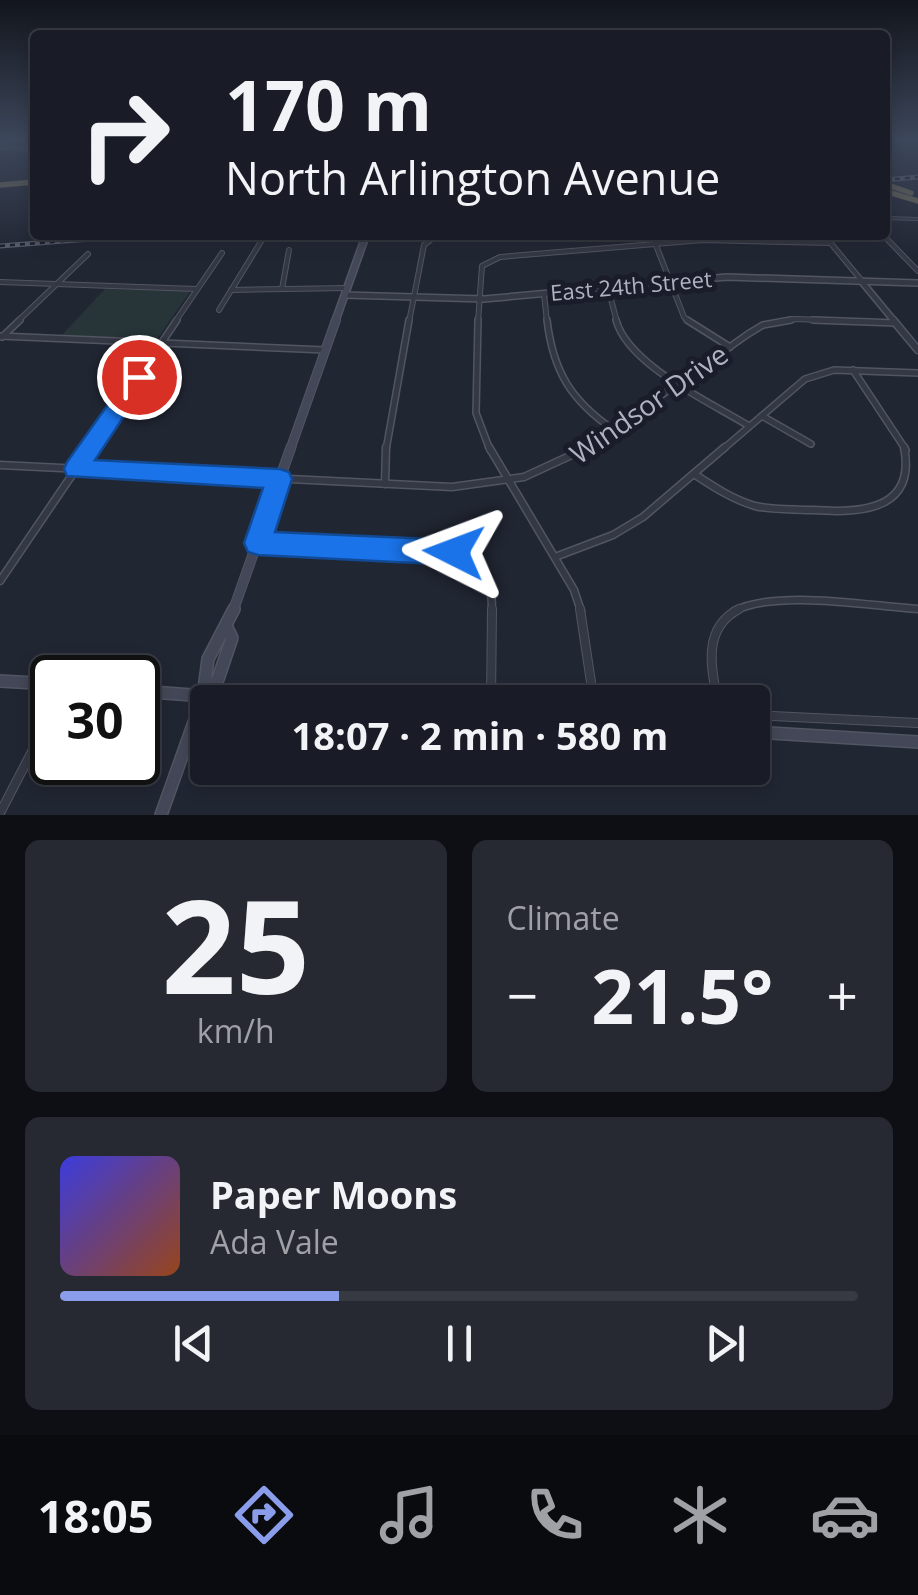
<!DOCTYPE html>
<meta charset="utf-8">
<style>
body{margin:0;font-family:"Open Sans",sans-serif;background:#262932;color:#f1f3f6;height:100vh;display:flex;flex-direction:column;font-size:38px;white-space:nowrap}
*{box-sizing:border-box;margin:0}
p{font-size:32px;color:#9fa1a7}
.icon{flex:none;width:55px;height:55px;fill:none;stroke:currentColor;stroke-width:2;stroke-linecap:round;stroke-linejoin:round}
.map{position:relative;height:815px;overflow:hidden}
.sheet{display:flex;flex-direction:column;gap:25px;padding:25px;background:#0e0f15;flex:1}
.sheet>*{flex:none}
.banner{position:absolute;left:30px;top:30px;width:860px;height:210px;border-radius:10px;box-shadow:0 5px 15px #0003,0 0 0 2px #373a43;background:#191c26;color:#f1f3f6;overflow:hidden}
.speed{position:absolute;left:30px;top:655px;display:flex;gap:20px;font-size:50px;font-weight:700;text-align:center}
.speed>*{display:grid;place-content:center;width:130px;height:130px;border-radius:50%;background:#191c26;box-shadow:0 5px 15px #0003,0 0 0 2px #373a43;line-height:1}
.speed .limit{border:5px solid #111;border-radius:15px;background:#fff;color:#111}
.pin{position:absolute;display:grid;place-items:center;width:85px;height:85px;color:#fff;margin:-42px;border:5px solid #fff;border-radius:50%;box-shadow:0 2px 10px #0007}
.me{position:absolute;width:110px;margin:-55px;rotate:273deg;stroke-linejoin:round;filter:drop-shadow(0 0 8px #0008)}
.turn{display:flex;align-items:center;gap:35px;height:210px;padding:0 30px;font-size:45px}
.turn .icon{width:130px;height:130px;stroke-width:2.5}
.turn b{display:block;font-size:70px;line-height:85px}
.big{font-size:75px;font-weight:700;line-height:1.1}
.sheet .tile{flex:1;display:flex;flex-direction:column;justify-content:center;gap:15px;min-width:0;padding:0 35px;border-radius:15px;background:#262932}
.sheet .dial{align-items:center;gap:0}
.dial b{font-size:130px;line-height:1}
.song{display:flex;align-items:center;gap:30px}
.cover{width:120px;height:120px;border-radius:15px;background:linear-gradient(135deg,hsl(240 70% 55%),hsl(20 70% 35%))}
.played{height:10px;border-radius:5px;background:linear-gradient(90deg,#8a9deb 35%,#373a43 35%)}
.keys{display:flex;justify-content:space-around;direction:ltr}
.heat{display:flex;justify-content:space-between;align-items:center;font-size:55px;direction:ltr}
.sheet .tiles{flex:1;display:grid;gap:25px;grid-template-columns:1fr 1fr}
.tile:last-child{grid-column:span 2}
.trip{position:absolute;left:190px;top:685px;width:580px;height:100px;border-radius:10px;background:#191c26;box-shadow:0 5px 15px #0003,0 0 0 2px #373a43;font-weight:700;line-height:100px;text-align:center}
.dock{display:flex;height:160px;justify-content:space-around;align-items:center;background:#0a0b0f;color:#9fa1a7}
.dock .icon{width:70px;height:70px}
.dock .active{color:#8a9deb}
.dock b{font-size:45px;color:#f1f3f6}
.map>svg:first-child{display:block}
</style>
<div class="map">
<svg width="918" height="815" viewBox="0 0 918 815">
<rect width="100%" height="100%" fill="#212633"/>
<path fill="#273538" d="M105,289L189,291V293L157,339L62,335Z"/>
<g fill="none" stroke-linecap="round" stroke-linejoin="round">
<defs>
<g id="minor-far4">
<path d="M0,148L35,149"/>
<path d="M885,218L918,219"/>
</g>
<g id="minor-far3">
<path d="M652,235L684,317L690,322"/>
<path d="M824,235L862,281"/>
<path d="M883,235L918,271"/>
<path d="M0,282L196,289"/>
<path d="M608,288L617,322"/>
<path d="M282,289L289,250"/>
<path d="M231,290L347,288"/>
<path d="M544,294L547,322"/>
<path d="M219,310L265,235"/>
<path d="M17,322L88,254"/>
<path d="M175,322L222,253"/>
<path d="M409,322L424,245L437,235"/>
<path d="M478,322L482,266L500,257L703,240L831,243"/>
<path d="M778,322L795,319L876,322"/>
</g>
<g id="minor-far2">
<path d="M478,320L476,413L490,450"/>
<path d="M547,320C553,371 571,401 614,430"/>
<path d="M616,320C628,365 710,402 749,426"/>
<path d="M687,320L730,347"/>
<path d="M813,320L896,323"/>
<path d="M0,336L325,350"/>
<path d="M2,337L20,320"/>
<path d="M853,370L906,450"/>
<path d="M762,416L811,444"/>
<path d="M89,450L177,320"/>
<path d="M386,450L409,320"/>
<path d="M584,450L748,334L763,325L791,320"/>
<path d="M722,450L805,379L834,370L918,373"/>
</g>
<g id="minor-far1">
<path d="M489,447L574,590L581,611"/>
<path d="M0,465L452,487L524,477L589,447"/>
<path d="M694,474C714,487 732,499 755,506C772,510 792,509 809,510C848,512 918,517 904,447"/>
<path d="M385,484L386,447"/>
<path d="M258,543L461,555C489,566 492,584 492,611"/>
<path d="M555,557L613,535L643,517L725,447"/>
<path d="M0,581L91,447"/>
<path d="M734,611C777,589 869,606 918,609"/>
</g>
<g id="minor">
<path d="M580,609L594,702"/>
<path d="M491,702L492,609"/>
<path d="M718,702C711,668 702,628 739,609"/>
<path d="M752,715L918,723"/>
<path d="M0,813L52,713"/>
</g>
<path id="tertiary-far2" d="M0,147L9,141"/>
<g id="tertiary-far1">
<path d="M862,282L895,322"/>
<path d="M345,295L484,299L727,277L918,283"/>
</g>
<path id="tertiary" d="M893,320L918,350"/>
<path id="secondary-far3" d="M335,322L366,235"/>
<path id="secondary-far2" d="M290,450L336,320"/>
<path id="secondary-far1" d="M233,611L291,447"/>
<g id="secondary">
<path d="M0,681L52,684"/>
<path d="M138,691L286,702"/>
<path d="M203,697L218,679L232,638L227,628"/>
<path d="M752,732L918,742"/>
<path d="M161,815L203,697L208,659L234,609"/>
</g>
<g id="motorway">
<path d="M885,184L911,193"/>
<path d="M0,185L35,182"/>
<path d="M885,191L918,201"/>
</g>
</defs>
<use href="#minor-far4" stroke="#525562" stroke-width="4"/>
<use href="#minor-far3" stroke="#525562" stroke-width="6"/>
<use href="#minor-far2" stroke="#525562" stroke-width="8"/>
<use href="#minor-far1" stroke="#525562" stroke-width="9"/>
<use href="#minor" stroke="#525562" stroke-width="10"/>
<use href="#tertiary-far2" stroke="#525562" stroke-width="5"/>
<use href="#tertiary-far1" stroke="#525562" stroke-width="8"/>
<use href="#tertiary" stroke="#525562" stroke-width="9"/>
<use href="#secondary-far3" stroke="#525562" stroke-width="9"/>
<use href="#secondary-far2" stroke="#525562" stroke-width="10"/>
<use href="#secondary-far1" stroke="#525562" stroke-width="11"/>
<use href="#secondary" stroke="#525562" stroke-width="14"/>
<use href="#motorway" stroke="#3f424f" stroke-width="6"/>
<use href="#minor-far4" stroke="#343844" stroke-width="2.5"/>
<use href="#minor-far3" stroke="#343844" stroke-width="4"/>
<use href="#minor-far2" stroke="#343844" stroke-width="5"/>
<use href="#minor-far1" stroke="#343844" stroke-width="6"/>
<use href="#minor" stroke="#343844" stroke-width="8"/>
<use href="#tertiary-far2" stroke="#343844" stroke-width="4"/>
<use href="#tertiary-far1" stroke="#343844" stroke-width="5"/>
<use href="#tertiary" stroke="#343844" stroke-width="6"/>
<use href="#secondary-far3" stroke="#434757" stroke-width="6"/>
<use href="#secondary-far2" stroke="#434757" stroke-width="8"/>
<use href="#secondary-far1" stroke="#434757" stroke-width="9"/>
<use href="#secondary" stroke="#434757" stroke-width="11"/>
<use href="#motorway" stroke="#696552" stroke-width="5"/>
<defs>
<g id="rail">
<path d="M885,180L918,177"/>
<path d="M0,246L142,235"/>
</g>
</defs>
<use href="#rail" stroke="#575b6b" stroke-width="5"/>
<use href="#rail" stroke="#1a1d29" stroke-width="2.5" stroke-dasharray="5" stroke-linecap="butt"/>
</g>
<linearGradient id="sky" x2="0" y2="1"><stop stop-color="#12151c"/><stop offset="0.55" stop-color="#3d475b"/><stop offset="1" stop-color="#3d475b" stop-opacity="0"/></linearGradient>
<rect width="918" height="255" fill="url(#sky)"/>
<path fill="#1a73e8" stroke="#114b97" stroke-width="2.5" d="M139,370L150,377L95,460L280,469L289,472L292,479L275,532L454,540L464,544L469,552L464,561L454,565L258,555L248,552L244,543L263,488L67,476L64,469L67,462L131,372Z"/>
<g text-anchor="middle" stroke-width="10" stroke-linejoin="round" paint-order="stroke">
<g font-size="22" fill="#afb2c1" stroke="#1a1d29">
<text transform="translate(631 286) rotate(-5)" y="8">East 24th Street</text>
</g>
<g font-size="28" fill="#afb2c1" stroke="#1a1d29">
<text transform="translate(649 404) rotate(-35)" y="10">Windsor Drive</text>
</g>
</g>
</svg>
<div class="speed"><div class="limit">30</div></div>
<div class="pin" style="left:139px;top:377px;background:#d93025"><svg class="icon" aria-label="arrive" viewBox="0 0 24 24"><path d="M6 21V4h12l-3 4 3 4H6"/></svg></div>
<svg class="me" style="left:454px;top:552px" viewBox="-20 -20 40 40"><path d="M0-17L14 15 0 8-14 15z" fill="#1a73e8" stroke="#fff" stroke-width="4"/></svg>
<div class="trip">18:07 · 2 min · 580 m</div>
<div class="banner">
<div class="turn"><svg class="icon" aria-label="right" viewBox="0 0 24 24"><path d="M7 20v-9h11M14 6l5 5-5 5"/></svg><div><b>170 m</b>North Arlington Avenue</div></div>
</div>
</div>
<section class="sheet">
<div class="tiles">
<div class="tile dial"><b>25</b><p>km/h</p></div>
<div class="tile"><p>Climate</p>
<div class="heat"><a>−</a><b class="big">21.5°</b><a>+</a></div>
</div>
<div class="tile">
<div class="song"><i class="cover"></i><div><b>Paper Moons</b><p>Ada Vale</p></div></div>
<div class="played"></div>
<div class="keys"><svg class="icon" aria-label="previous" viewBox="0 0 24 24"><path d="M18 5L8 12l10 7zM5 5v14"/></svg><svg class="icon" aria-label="pause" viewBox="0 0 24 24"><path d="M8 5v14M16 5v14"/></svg><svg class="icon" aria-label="next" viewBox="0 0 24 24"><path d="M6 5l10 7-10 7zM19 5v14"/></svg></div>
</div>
</div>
</section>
<nav class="dock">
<b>18:05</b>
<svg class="icon active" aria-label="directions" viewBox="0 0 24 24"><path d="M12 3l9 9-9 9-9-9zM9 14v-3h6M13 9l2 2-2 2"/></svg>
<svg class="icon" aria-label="music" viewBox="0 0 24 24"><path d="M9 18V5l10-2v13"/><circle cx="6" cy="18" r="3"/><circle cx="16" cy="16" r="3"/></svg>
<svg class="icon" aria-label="phone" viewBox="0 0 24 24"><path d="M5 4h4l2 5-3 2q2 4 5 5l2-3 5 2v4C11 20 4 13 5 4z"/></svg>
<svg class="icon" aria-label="climate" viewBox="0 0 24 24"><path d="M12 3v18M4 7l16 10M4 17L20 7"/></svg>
<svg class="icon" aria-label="car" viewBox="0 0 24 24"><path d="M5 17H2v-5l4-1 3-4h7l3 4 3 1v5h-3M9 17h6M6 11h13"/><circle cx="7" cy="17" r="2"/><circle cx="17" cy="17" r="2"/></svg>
</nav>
